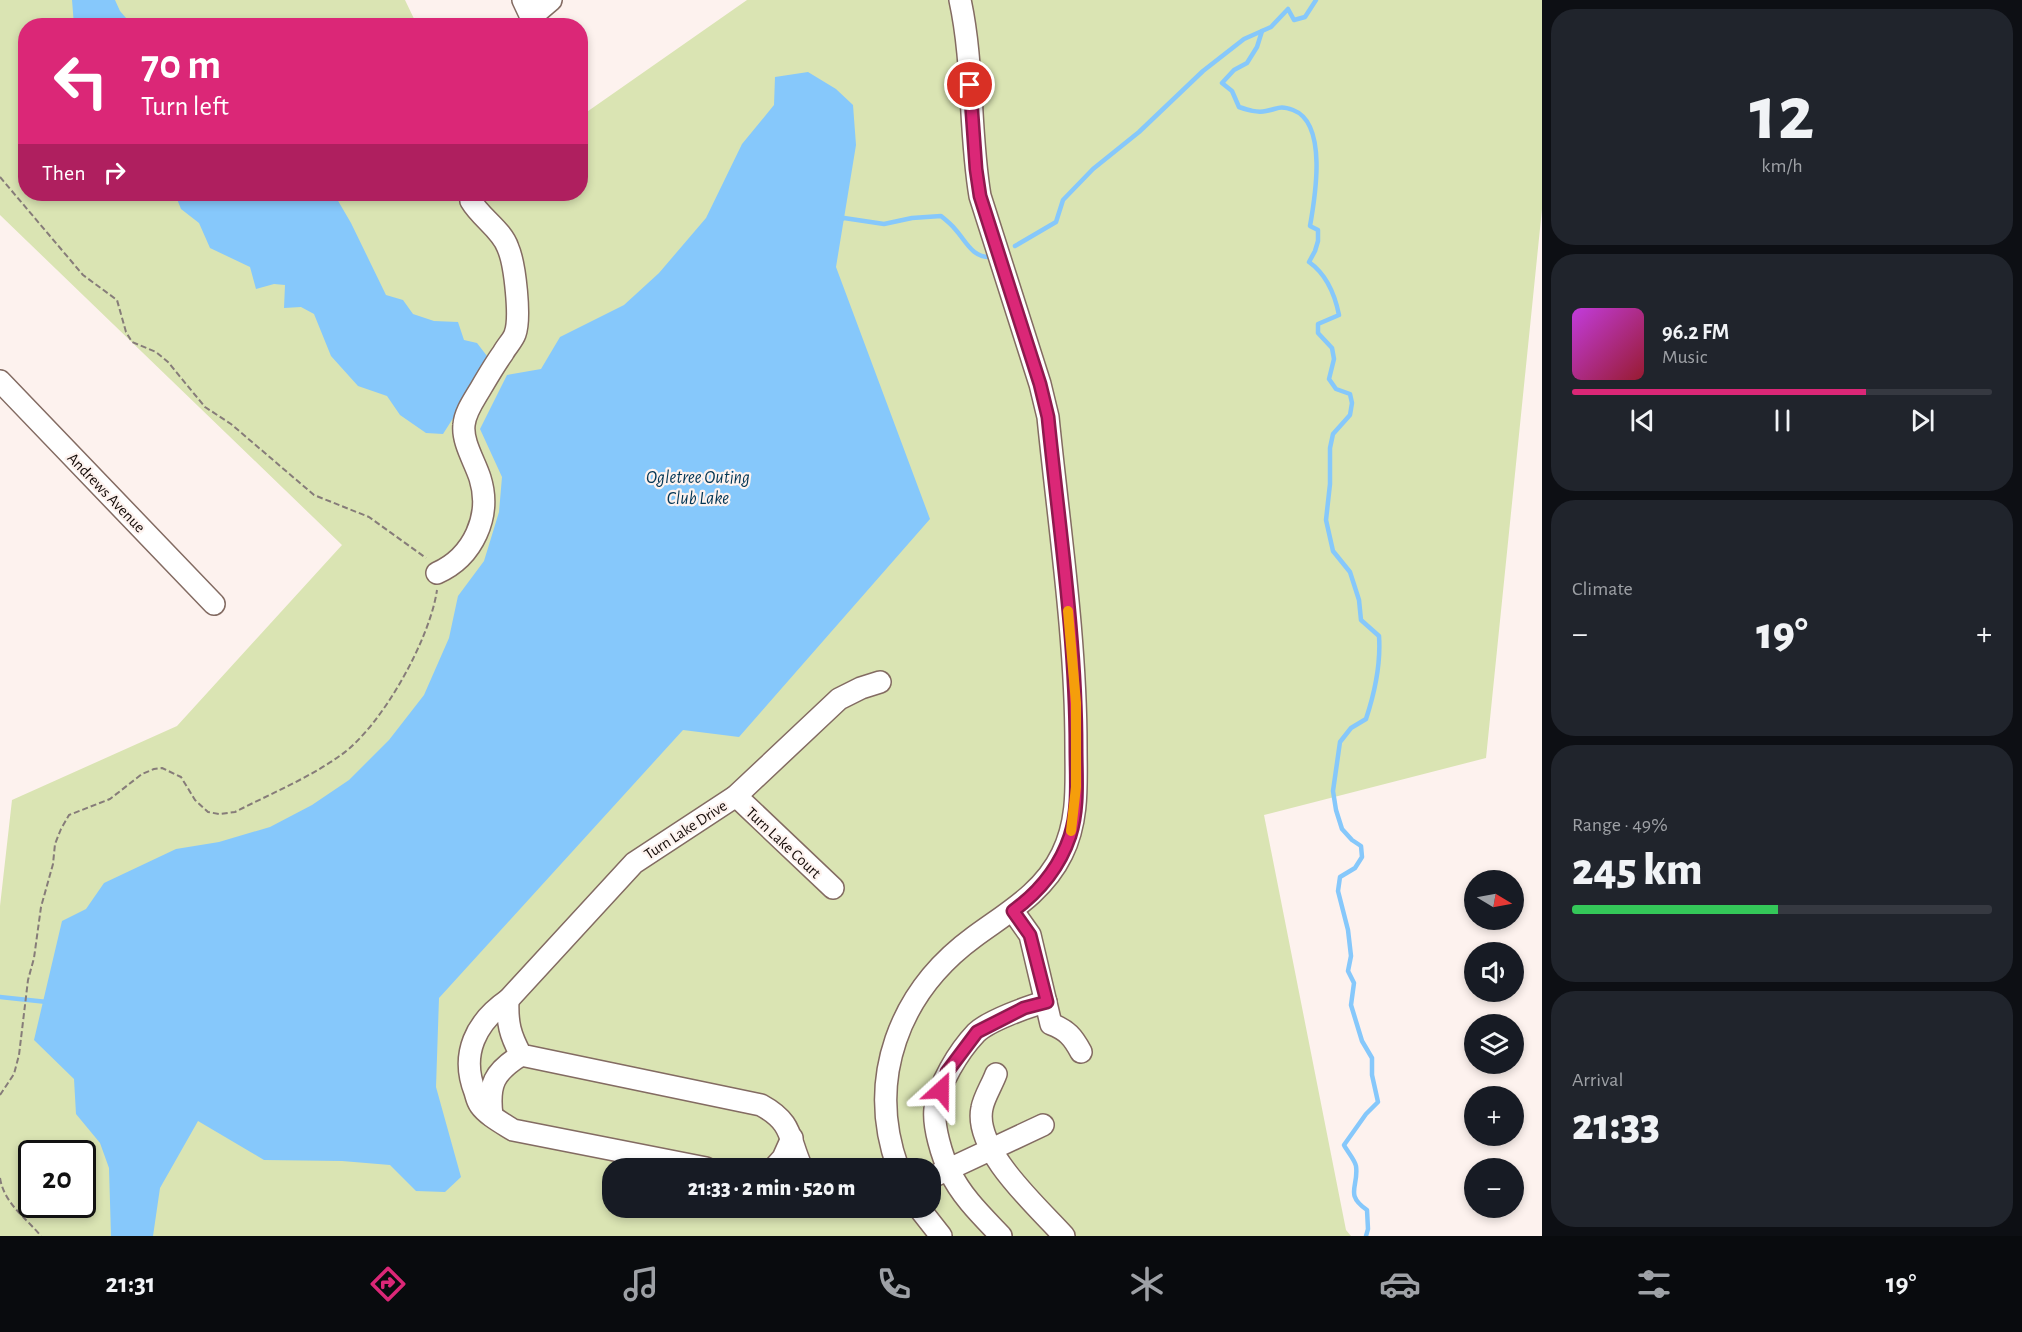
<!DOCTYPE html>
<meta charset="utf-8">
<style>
body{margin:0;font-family:"Alegreya Sans",sans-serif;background:#20242c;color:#f1f3f6;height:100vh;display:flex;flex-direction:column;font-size:22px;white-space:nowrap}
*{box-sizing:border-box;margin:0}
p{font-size:20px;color:#9ea1a6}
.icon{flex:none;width:33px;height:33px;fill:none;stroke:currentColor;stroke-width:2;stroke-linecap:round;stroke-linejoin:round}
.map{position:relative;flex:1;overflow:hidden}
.panel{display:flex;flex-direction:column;gap:9px;padding:9px;background:#0d0f14;width:480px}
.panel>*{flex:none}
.banner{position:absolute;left:18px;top:18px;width:570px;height:183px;border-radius:24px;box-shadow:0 3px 9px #0003;background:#db2777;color:#fff;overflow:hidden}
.needle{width:39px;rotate:100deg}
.fabs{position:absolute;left:1464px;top:870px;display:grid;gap:12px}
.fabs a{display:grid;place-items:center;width:60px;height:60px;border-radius:50%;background:#171b24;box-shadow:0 3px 9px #0003;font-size:30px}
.speed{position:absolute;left:18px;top:1140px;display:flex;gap:12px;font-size:30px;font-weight:700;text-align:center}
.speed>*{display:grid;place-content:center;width:78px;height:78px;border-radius:50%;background:#171b24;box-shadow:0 3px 9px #0003;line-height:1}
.speed .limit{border:3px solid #111;border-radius:9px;background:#fff;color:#111}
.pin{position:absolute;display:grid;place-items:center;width:51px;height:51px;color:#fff;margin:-26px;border:3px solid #fff;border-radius:50%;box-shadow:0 2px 6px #0007}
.me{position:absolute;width:66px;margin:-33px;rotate:24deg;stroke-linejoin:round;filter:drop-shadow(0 0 4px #0008)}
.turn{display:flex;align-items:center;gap:21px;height:126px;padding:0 24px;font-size:27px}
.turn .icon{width:78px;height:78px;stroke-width:2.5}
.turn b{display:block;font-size:42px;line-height:51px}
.then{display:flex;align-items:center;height:57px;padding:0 24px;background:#0003;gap:12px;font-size:22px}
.big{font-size:45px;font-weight:800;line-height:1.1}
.panel .tile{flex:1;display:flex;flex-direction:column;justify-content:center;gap:9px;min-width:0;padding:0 21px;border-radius:24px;background:#20242c}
.panel .dial{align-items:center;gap:0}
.dial b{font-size:78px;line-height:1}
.song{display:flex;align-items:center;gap:18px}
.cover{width:72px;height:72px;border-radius:9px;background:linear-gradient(135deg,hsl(290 70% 55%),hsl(350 70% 35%))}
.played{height:6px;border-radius:3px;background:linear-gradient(90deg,#db2777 70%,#363941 70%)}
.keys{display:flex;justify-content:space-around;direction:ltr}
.heat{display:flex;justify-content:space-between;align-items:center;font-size:33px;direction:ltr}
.charge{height:9px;border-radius:4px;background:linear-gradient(90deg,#34c759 49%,#363941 0)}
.trip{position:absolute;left:602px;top:1158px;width:339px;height:60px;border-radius:24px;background:#171b24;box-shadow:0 3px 9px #0003;font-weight:800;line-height:60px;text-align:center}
.menu{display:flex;height:96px;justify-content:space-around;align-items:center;background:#090b0e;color:#9ea1a6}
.menu .icon{width:42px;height:42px}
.menu .on{color:#db2777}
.menu b{font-size:27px;color:#f1f3f6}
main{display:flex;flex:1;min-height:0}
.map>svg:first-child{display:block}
</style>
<main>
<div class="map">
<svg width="1542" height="1236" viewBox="0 0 1542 1236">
<rect width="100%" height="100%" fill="#fdf2ee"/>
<path fill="#dae4b3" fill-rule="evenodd" d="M0,0H405L417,25L26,26V194H580L581,116L747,0H1542V209L1486,758L1264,815L1346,1230L1351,1236H0V906L12,800L177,726L342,545L0,215ZM32,1154H82V1204H32ZM612,1168H930V1208H612Z"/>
<g fill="#86c8fb">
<path d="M72,0H115L120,11L132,25H74Z"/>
<path d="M808,72L836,89L853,105L856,145L836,267L930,519L739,737L683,730L439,998L436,1087L461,1177L445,1192L416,1191L390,1165L342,1161L264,1160L198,1121L160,1188L153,1236H111L109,1168L100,1143L76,1114L74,1079L34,1040L62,921L86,909L104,883L176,849L219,842L270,827L312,805L349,780L389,740L424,695L449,638L458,596L484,561L499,512L502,477L480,429L507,375L541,369L560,337L624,305L659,273L706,218L742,144L774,105L775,77Z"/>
<path d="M175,194H306L337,199L351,223L386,295L403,300L413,314L434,321L458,322L464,340L477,343L487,356L485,368L443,434L426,433L400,415L387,396L358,386L331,356L314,314L301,307L284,308L285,285L274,284L256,289L250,267L210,248L199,223L181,209Z"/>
</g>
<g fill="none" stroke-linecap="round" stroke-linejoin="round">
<g stroke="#86c8fb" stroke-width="4.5">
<path d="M1262,31L1257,47L1247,63L1234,70L1222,83L1232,91L1239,107C1248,110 1257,113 1266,111C1278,109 1279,105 1293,110C1328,123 1315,198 1310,226L1318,230V241L1315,251L1309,262C1326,274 1335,295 1339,315L1318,324V333L1332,348L1334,359L1329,379L1336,389L1350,394L1352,403L1350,415L1333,434L1330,448V484L1326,520L1333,551L1350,572L1359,600L1361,620L1379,636C1381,665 1375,692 1366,719L1351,728L1340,742L1333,791L1336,810L1342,829L1352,840L1361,846L1362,857L1355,868L1340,877L1338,891L1348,930L1351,956L1348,971L1354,983L1351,1005L1362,1041L1372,1058V1075L1378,1102L1366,1114L1344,1145C1347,1151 1355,1160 1356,1166C1359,1187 1344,1194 1367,1210L1368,1229L1366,1236"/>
<path d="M840,220L844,218L884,224L912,218L941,216C946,220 951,224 955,229C966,241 972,258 991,257"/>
<path d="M1015,246L1056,222L1063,200L1093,169L1139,132L1203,71L1244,39L1271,27L1288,9L1294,20L1305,17L1316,0"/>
<path d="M0,997L47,1002"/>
</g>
<defs>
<g id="minor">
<path d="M523,0L531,17L551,0"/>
<path d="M0,381L214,604"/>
<path d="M437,573C473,557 492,516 480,478C475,462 462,442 464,425C465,412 474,400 481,388C488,376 495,364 503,353C506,347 513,340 515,334C521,318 515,264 508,248C502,230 481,218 471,201L475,194"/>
<path d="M736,796L833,888"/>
<path d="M1013,911L1030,935L1051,1024C1067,1030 1073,1037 1081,1052"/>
<path d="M508,1000L634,863L736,796L839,699L861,688L880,682"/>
<path d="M996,1074C992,1085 984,1097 982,1108C973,1150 1038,1207 1064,1236"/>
<path d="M492,1116C488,1084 494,1072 521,1055"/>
<path d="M706,1168L513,1130C502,1123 487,1115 480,1105C477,1101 476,1095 475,1092C460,1054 476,1022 508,1000C507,1023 510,1035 521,1055L761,1105C794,1123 788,1138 802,1168"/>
<path d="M774,1168L783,1158L792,1138"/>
<path d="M898,1168C866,1079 899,992 974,937C1008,912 1043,893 1062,854C1079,820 1076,783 1076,747C1076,637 1059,527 1048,417L1040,384L980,196C969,131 974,64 960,0"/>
<path d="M930,1178L1043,1125"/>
<path d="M919,1208L941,1236"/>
<path d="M1001,1236C982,1216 962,1197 950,1172C942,1157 933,1126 935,1109C939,1084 958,1052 976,1033C988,1021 1029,1006 1046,1002"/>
</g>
</defs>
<use href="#minor" stroke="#836b62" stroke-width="24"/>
<g stroke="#867c79" stroke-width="2" stroke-dasharray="6 3" stroke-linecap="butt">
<path d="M0,177L83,275L117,300L126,332L132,342L156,352L168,362L205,407L231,424L314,495L369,517L426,558"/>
<path d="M0,1095L14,1074L19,1055L28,980L34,958L41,907L53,864L55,844L61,829L69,815L110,799L142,774L154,769L162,768L181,777L195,800L208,812L219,814L235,812C270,794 309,778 341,755C382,726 430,639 437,590"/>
<path d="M0,1178C4,1203 25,1217 41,1236"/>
</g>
<use href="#minor" stroke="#fff" stroke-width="21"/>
</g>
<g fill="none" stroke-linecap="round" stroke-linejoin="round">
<defs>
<path id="route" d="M941,1090L947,1072L977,1032L1024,1008L1047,1002L1030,935L1013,911C1039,892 1060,866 1070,836C1079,808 1076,778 1076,749C1076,638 1059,527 1048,417L1040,384L980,196L976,169L970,85"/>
</defs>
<use href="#route" stroke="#8e194d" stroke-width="15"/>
<use href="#route" stroke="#db2777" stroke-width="10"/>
<path stroke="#f59e0b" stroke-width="10" d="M1068,611L1076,703V787L1071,831"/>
</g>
<g text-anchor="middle" stroke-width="4.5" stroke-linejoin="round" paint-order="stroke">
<g font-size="16" fill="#130a07" stroke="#fdf2ee">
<text transform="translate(107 492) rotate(46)" y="6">Andrews Avenue</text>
<text transform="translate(685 829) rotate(-33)" y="6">Turn Lake Drive</text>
<text transform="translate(784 842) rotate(43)" y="6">Turn Lake Court</text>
</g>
<g font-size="18" font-style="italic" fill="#003454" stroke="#fdf2ee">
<text x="698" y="483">Ogletree Outing<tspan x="698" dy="21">Club Lake</tspan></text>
</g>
</g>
</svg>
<div class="fabs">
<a><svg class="needle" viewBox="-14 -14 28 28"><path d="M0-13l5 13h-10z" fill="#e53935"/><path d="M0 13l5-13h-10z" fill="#9ea1a6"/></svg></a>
<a><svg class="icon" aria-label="sound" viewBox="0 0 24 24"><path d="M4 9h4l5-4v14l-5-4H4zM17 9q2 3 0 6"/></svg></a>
<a><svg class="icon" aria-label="layers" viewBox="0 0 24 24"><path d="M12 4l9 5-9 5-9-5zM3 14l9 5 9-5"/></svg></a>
<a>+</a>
<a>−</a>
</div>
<div class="speed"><div class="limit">20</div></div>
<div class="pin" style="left:970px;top:85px;background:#d93025"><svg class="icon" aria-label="arrive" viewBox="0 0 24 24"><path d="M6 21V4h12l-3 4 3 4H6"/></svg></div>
<svg class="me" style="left:941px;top:1090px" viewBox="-20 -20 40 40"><path d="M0-17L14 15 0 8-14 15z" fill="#db2777" stroke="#fff" stroke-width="4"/></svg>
<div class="trip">21:33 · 2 min · 520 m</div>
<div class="banner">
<div class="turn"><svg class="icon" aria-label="left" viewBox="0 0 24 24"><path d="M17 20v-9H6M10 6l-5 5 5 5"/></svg><div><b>70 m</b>Turn left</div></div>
<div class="then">Then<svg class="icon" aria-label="right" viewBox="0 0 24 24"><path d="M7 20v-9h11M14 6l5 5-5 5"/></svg></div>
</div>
</div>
<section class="panel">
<div class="tile dial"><b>12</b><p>km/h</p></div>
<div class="tile">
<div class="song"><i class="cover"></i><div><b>96.2 FM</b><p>Music</p></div></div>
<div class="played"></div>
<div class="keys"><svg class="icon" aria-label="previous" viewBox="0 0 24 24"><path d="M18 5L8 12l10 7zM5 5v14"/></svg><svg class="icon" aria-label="pause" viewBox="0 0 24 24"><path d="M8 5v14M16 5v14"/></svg><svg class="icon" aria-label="next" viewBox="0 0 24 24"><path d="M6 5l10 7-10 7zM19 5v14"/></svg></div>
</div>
<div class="tile"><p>Climate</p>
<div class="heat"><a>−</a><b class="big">19°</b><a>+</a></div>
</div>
<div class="tile"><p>Range · 49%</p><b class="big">245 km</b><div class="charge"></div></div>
<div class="tile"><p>Arrival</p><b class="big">21:33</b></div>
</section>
</main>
<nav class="menu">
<b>21:31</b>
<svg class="icon on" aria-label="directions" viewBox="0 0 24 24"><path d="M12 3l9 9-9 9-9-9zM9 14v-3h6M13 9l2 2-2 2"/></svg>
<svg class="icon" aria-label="music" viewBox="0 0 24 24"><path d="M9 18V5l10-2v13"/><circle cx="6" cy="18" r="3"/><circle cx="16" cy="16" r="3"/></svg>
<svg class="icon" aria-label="phone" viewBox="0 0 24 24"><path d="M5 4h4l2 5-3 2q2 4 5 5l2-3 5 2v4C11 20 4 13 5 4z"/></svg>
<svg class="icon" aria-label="climate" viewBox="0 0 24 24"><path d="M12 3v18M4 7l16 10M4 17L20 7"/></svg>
<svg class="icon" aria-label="car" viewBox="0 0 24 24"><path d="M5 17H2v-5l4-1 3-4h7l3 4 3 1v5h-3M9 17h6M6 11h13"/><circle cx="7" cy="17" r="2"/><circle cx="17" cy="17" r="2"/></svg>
<svg class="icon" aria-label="filters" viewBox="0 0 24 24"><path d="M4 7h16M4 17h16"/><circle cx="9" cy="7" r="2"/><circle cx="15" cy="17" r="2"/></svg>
<b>19°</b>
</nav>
